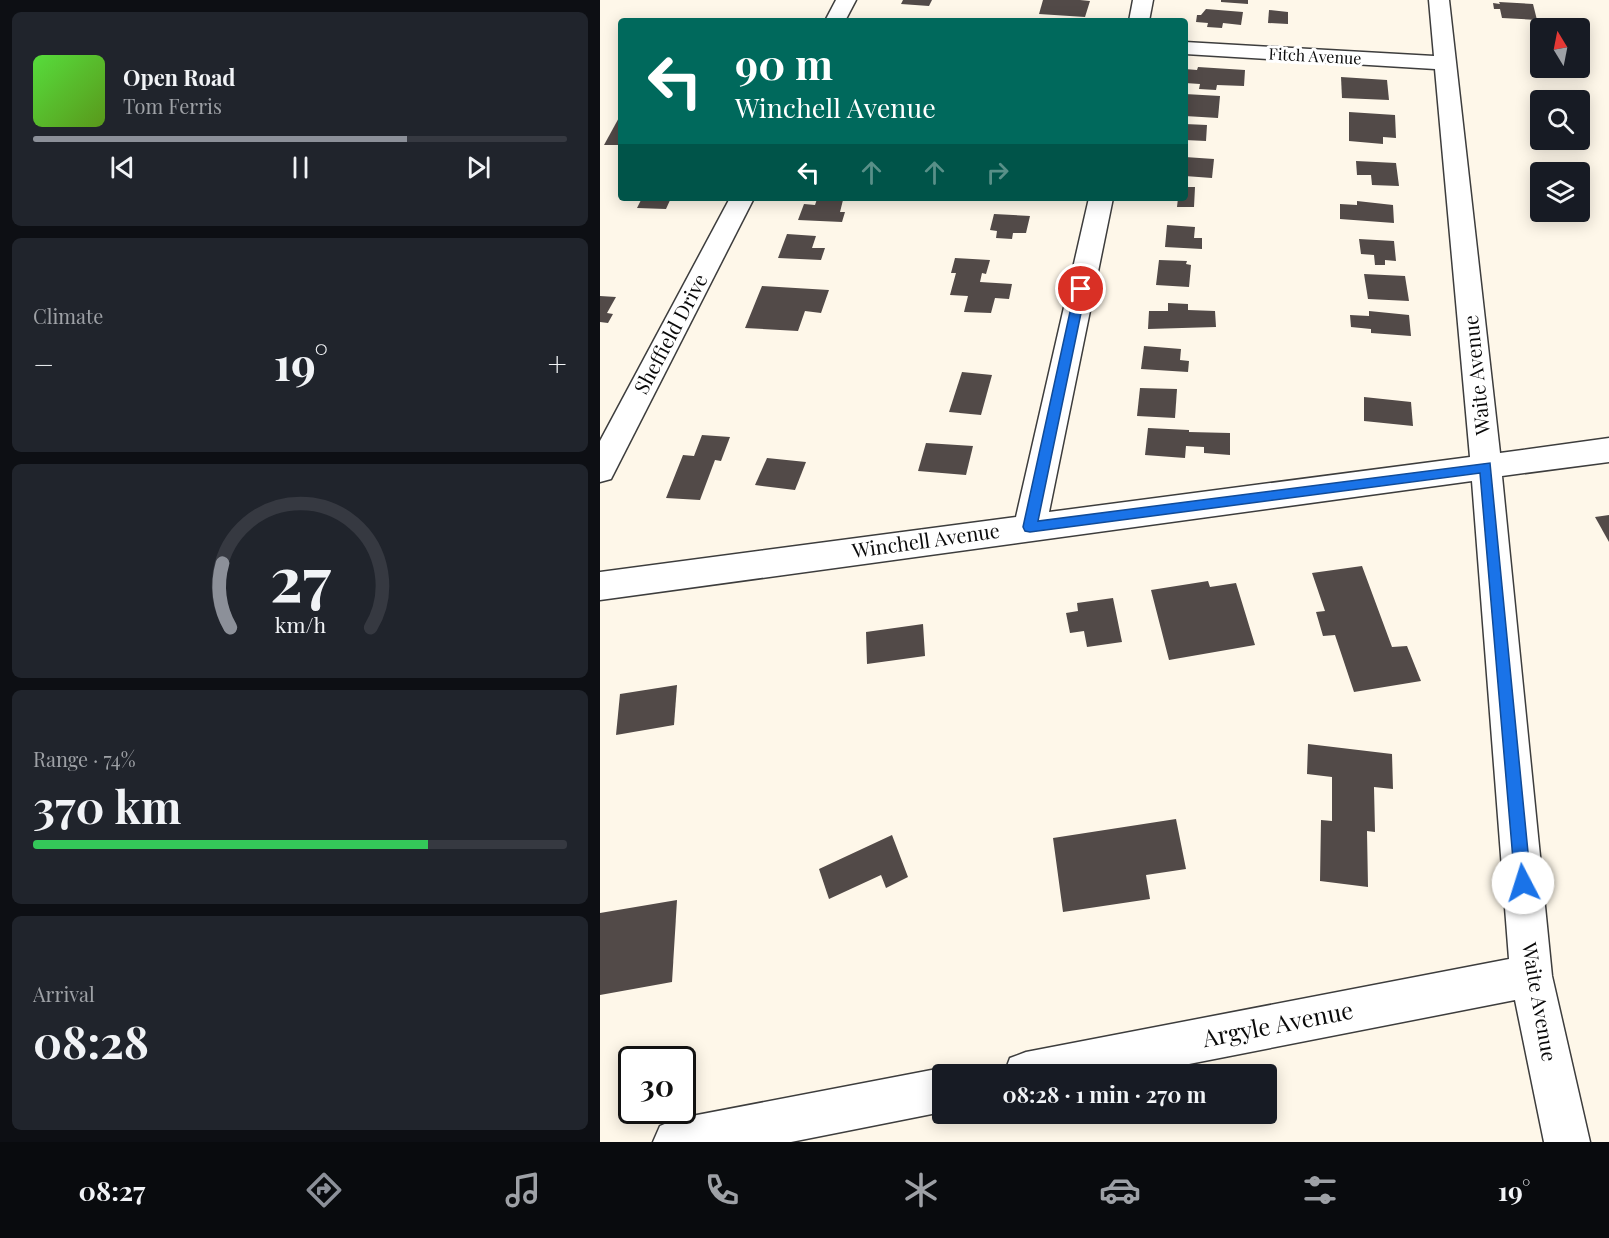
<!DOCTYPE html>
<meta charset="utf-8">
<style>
body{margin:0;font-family:"Playfair Display",serif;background:#20242c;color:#f1f3f6;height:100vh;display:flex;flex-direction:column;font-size:22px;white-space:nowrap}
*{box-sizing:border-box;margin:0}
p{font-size:20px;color:#9ea1a6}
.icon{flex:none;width:33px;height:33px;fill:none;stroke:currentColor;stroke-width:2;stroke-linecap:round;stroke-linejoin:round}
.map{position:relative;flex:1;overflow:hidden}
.drawer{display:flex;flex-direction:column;gap:12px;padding:12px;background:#0d0f14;width:600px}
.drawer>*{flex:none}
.hud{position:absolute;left:18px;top:18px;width:570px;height:183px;border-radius:6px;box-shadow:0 3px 15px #0003;background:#00695c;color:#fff;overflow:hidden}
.needle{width:39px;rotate:350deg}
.buttons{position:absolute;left:930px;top:18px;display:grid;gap:12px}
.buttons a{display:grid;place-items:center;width:60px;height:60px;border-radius:6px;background:#171b24;box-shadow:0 3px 15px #0003;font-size:30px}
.speed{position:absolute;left:18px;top:1046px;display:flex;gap:12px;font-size:30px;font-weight:700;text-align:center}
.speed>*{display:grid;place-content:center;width:78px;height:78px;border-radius:50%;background:#171b24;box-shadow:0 3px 15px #0003;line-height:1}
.speed .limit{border:3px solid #111;border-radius:9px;background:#fff;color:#111}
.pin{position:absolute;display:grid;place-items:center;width:51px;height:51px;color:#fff;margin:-26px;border:3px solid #fff;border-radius:50%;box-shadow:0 2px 6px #0007}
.me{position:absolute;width:66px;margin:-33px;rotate:355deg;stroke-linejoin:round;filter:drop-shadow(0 0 4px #0008)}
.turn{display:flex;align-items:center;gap:21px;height:126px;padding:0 18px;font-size:27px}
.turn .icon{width:78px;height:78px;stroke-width:2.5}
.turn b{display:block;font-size:42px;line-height:51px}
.lanes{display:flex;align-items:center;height:57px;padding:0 18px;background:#0003;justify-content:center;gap:30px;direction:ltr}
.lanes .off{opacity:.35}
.big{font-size:45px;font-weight:700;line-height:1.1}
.drawer .tile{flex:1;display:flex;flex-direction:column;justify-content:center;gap:9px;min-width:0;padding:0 21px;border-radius:9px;background:#20242c}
.drawer .dial{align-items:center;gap:0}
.dial svg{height:156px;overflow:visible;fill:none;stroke:#363941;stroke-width:7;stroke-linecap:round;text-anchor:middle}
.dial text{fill:#f1f3f6;stroke:none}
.song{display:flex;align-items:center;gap:18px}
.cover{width:72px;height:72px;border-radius:9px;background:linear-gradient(135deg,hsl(110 70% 55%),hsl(90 70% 35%))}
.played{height:6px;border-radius:3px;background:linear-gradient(90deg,#8c9099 70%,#363941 70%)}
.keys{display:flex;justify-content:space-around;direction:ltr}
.heat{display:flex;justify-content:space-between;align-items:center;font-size:33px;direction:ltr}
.charge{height:9px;border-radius:4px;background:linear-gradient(90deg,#34c759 74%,#363941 0)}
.trip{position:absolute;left:332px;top:1064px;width:345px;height:60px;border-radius:6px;background:#171b24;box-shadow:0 3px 15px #0003;font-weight:700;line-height:60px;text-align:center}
.menu{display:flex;height:96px;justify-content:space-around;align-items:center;background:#090b0e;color:#9ea1a6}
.menu .icon{width:42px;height:42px}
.menu .selected{color:#8c9099}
.menu b{font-size:27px;color:#f1f3f6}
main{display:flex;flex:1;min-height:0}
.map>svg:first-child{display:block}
</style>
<main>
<section class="drawer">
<div class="tile">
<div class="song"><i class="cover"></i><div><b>Open Road</b><p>Tom Ferris</p></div></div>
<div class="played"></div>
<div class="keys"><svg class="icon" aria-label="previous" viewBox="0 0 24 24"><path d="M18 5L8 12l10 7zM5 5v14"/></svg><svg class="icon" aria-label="pause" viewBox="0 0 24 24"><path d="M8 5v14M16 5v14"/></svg><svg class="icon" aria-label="next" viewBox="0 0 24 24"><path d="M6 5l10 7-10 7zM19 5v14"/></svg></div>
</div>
<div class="tile"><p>Climate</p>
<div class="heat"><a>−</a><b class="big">19°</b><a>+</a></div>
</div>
<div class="tile dial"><svg viewBox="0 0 100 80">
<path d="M14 69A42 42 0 1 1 86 69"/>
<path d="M14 69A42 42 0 0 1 10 36" stroke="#8c9099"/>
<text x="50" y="56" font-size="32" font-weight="700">27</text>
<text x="50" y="72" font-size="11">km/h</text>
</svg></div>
<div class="tile"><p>Range · 74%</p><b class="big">370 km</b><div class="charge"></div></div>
<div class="tile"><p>Arrival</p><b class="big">08:28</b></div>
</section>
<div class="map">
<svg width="1009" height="1142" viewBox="0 0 1009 1142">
<rect width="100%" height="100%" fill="#fef7e9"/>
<g fill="#524a48">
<path d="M303,0H332L329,6L301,4Z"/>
<path d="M443,0H480L490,1L485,17L439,14Z"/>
<path d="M621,0H648V4L621,2Z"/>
<path d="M899,2L933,4L937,20L902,18L900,9H894L893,3L900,4Z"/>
<path d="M606,9L643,12L641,25L623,23L622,28L607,27L608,23L596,22L597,15H601Z"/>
<path d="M669,10L688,12V24L668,23Z"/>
<path d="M598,67L645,70L644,86L617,85L616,90L599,89L600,84L585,83V69L597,70Z"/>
<path d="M741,77L787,80L789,100L742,98Z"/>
<path d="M585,94L620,96L618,118L585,116Z"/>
<path d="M749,112L795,115L796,138L783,137V144L749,141Z"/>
<path d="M21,114V145H4Z"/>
<path d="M585,124L607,125L606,141L585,140Z"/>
<path d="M585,157L614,159L612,178L585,176Z"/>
<path d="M756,161L796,163L799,186L772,185L771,175H757Z"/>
<path d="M585,187H595L594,207H577L578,198H585Z"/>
<path d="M42,198H71L66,209L37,208Z"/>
<path d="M217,199L243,200L240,212H245L242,222L198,220L204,204L215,205Z"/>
<path d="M757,201L793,205L794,223L740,219V204L757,205Z"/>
<path d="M394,214L430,216L426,233H413L412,239L396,238L397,231L390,230Z"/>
<path d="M567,225L595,227L594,238H602V249L565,247Z"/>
<path d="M187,234L216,236L212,248H225L221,260L178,258Z"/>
<path d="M759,239L794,241L796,261L785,260V265H775L774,255L761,254Z"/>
<path d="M355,258L390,260L386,274L382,273L380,282L412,284L409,299L395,298L391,313L364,312L368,296L350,295L356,273H351Z"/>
<path d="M559,260L587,261L586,264L591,265L589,287L556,285Z"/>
<path d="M764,274L805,276L809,301L768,299Z"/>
<path d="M162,286L229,290L221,313L205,311L198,331L145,328Z"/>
<path d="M0,296L16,297L7,313L13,314L8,323L0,322Z"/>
<path d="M568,303L588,304V310L615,311L616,327L548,329L549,311H568Z"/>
<path d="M769,311L809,315L811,336L771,333V329L751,327L750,315L769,316Z"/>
<path d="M544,346L581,349L580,360L589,361L588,372L541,369Z"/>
<path d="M362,372L392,375L381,415L349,412Z"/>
<path d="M540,388L577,389L575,418L537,416Z"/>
<path d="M764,397L811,402L813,426L764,421Z"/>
<path d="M548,428L589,430V432L630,433V455L604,453V447L586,446L585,458L545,455Z"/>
<path d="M102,435L130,437L121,461L115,460L100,500L66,498L83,455L94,456Z"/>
<path d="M326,443L373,446L366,475L318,471Z"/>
<path d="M167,458L206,462L195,490L155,485Z"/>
<path d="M1009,515V542L995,517Z"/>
<path d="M762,566L792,647L807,646L821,681L754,692L735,635L723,636L716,612L725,611L712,573Z"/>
<path d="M608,581L610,587L636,583L655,645L569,660L551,590Z"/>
<path d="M513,598L522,642L487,647L484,631L470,633L466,613L478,611L477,603Z"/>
<path d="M323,624L325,656L267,664L266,632Z"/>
<path d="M77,685L74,725L16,735L20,694Z"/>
<path d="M708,744L792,754L793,789L774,787L775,832L767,831L768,887L720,881L721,820L732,821V777L707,774Z"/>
<path d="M576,819L586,869L546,875L550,899L463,912L453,838Z"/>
<path d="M292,835L308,877L286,888L281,875L229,899L219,869Z"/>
<path d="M77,900L72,982L0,995V913Z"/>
</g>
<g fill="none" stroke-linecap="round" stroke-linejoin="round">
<defs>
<g id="minor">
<path d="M236,0H256L245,21H225Z"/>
<path d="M533,0H553L549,21H529Z"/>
<path d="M829,0H849L900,453L1009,438V462L902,476L952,976L990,1142H944L915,1000L538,1074H404L410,1058L426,1052L909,959L872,481L0,600V572L416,517L489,198H513L449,512L870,457L835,69L585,54V42L834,56Z"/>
<path d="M130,198H154L11,479L0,482V441Z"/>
<path d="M342,1068L357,1074H342V1112L191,1142H53L60,1126L76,1119Z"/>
</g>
</defs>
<use href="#minor" stroke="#3d3d3d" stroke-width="3"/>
<use href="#minor" fill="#fff" fill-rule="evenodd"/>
</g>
<path fill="#1a73e8" stroke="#114b97" stroke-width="1.5" d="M481,285L486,289L438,521L890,463L931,883L929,889L923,891L917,889L915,883L880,473L430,532L425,531L423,527L475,289Z"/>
<g text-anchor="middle" stroke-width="6" stroke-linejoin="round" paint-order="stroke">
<g font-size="16" fill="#0a0a0a" stroke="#fff">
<text transform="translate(715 56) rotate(3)" y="6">Fitch Avenue</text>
</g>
<g font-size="20" fill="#0a0a0a" stroke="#fff">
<text transform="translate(71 334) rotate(-62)" y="7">Sheffield Drive</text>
<text transform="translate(877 375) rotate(-96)" y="7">Waite Avenue</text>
<text transform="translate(326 541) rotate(-8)" y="7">Winchell Avenue</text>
<text transform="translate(939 1002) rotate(80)" y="7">Waite Avenue</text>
</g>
<g font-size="24" fill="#0a0a0a" stroke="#fff">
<text transform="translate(678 1025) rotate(-11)" y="8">Argyle Avenue</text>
</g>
</g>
</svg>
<div class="buttons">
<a><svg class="needle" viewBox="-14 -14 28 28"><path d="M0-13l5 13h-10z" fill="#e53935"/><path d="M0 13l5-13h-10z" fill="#9ea1a6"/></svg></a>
<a><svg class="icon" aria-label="search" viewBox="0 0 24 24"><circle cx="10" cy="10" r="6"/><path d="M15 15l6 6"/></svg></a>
<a><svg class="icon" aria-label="layers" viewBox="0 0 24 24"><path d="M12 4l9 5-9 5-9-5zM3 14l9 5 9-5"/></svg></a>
</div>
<div class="speed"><div class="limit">30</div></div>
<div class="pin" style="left:481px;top:289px;background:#d93025"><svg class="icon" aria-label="arrive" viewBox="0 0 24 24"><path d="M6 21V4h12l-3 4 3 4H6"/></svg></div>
<svg class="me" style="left:923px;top:883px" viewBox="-20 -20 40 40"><circle r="19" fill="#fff"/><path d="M0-13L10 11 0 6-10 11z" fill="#1a73e8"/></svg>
<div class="trip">08:28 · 1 min · 270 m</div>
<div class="hud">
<div class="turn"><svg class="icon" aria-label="left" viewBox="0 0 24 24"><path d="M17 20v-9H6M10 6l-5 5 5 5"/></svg><div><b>90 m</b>Winchell Avenue</div></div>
<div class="lanes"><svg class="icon" aria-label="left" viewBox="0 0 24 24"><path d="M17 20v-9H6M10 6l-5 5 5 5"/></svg><svg class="icon off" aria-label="ahead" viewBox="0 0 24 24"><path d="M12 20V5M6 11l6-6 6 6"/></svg><svg class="icon off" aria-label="ahead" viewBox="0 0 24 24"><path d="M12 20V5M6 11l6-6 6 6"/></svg><svg class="icon off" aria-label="right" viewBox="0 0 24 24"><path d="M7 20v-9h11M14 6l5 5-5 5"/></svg></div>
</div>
</div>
</main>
<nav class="menu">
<b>08:27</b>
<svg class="icon selected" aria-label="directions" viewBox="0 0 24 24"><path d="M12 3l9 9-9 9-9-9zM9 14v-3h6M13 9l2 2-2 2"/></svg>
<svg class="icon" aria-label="music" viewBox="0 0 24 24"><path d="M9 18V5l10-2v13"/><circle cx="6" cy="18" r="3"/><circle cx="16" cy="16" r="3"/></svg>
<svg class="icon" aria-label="phone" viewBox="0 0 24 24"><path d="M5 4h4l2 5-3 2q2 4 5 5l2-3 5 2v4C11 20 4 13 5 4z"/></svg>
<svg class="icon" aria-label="climate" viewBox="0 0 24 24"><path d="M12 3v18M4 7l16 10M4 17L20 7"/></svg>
<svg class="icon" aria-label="car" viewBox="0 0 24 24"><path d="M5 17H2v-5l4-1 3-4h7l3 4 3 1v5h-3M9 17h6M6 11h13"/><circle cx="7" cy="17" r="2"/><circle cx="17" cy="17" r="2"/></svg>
<svg class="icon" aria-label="filters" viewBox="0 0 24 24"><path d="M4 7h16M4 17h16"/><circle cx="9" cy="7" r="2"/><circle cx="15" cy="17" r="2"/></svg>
<b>19°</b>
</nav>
